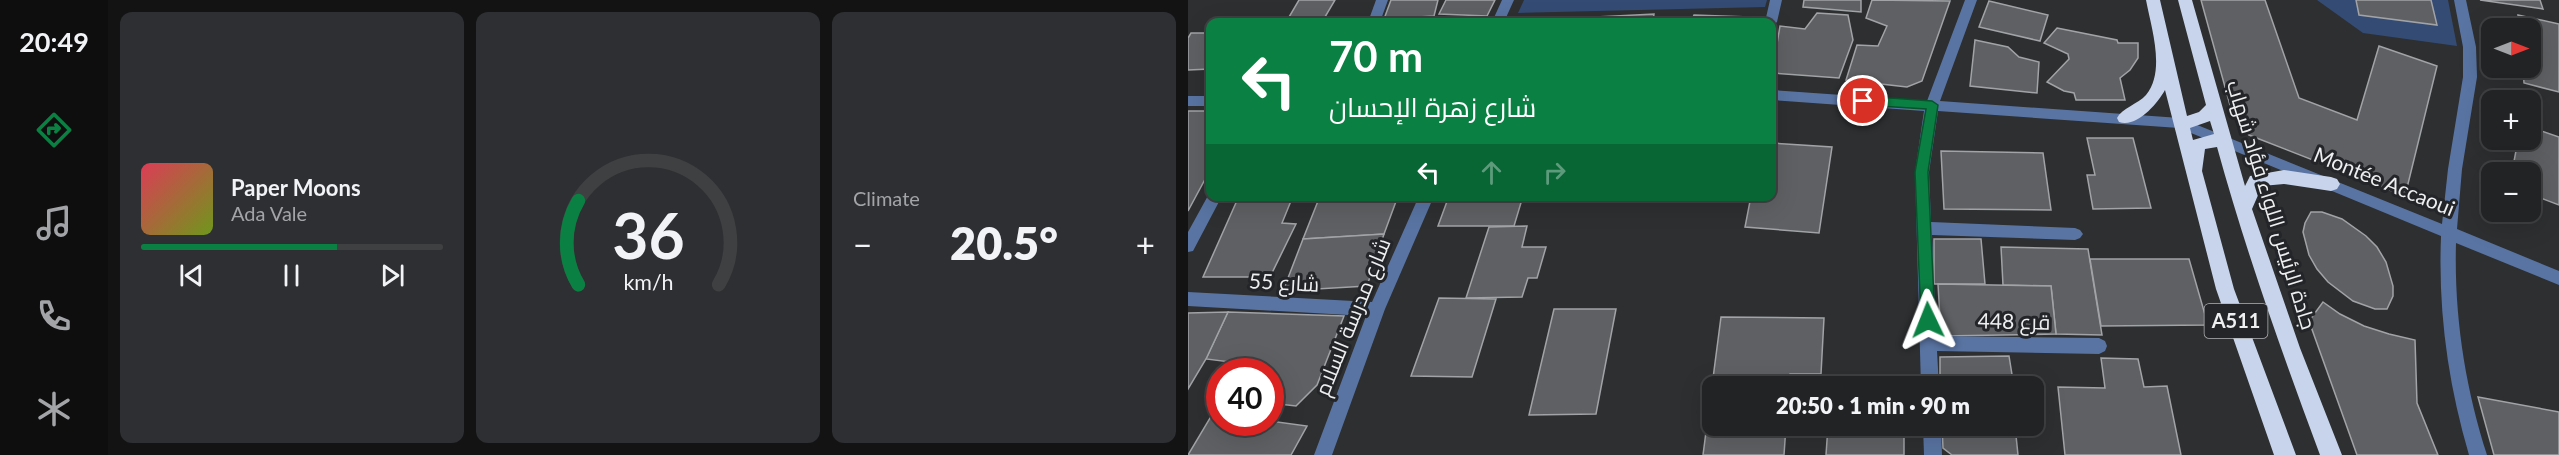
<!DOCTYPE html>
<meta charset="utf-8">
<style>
body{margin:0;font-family:Lato,Cairo,sans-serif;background:#2e2f32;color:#f1f3f6;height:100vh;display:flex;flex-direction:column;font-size:22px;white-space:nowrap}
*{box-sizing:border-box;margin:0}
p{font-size:20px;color:#a2a4a7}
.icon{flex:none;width:33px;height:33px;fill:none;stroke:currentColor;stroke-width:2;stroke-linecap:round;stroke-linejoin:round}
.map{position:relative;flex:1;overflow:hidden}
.details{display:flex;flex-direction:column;gap:12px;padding:12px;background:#131314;width:1080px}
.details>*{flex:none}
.hud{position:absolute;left:18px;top:18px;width:570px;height:183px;border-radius:12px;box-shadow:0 6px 24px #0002,0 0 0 2px #3f4042;background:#0b8043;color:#fff;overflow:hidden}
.needle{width:39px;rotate:90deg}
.fabs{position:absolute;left:1293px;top:18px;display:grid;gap:12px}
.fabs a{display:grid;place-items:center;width:60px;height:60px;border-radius:12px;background:#222325;box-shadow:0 6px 24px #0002,0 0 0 2px #3f4042;font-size:30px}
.speed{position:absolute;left:18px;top:358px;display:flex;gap:12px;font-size:30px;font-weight:700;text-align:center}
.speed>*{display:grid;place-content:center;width:78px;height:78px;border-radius:50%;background:#222325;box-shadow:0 6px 24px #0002,0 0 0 2px #3f4042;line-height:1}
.speed .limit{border:9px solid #d22;background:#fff;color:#111}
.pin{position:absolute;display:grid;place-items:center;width:51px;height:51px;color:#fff;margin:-26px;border:3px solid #fff;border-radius:50%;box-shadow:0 2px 6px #0007}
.me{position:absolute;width:66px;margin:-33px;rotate:358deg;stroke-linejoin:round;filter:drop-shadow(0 0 4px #0008)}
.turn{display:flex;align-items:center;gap:21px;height:126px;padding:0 24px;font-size:27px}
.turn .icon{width:78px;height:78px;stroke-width:2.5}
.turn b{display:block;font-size:42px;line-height:51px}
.lanes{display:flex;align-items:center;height:57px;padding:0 24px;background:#0003;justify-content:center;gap:30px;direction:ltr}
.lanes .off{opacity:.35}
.big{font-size:45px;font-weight:800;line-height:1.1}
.details .card{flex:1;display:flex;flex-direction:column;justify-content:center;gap:9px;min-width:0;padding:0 21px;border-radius:12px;background:#2e2f32}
.details .dial{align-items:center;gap:0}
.dial svg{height:156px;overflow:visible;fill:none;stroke:#3f4042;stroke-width:7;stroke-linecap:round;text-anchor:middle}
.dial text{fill:#f1f3f6;stroke:none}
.song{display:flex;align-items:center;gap:18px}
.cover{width:72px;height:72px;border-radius:9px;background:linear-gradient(135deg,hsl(350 70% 55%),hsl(80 70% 35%))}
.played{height:6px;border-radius:3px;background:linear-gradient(90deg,#0b8043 65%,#3f4042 65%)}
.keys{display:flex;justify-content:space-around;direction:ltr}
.heat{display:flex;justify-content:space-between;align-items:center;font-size:33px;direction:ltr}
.details .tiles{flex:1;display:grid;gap:12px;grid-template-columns:repeat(3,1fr)}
.trip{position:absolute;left:514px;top:376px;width:342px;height:60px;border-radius:12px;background:#222325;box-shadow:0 6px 24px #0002,0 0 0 2px #3f4042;font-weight:800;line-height:60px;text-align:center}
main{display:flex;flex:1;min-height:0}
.dock{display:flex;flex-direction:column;width:108px;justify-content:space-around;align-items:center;background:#0e0e0f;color:#a2a4a7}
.dock .icon{width:42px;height:42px}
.dock .selected{color:#0b8043}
.dock b{font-size:27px;color:#f1f3f6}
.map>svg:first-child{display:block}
</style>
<main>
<nav class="dock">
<b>20:49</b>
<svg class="icon selected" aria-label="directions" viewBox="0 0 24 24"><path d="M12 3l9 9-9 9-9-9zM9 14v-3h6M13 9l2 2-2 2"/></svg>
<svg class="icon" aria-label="music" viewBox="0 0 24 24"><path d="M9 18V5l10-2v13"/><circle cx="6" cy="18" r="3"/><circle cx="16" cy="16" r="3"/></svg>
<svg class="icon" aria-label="phone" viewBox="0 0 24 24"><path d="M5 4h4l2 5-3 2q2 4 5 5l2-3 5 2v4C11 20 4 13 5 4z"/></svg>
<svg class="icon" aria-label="climate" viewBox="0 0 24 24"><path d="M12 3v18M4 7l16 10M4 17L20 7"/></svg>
</nav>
<section class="details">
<div class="tiles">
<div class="card">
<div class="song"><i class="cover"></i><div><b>Paper Moons</b><p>Ada Vale</p></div></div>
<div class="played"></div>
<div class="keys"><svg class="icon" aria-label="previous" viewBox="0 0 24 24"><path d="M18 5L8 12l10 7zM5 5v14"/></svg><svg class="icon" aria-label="pause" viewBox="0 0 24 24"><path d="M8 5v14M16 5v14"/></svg><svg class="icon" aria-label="next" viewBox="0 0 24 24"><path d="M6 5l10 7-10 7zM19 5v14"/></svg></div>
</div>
<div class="card dial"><svg viewBox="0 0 100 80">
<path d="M14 69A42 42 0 1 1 86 69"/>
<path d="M14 69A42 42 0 0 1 14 26" stroke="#0b8043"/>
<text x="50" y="56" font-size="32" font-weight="700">36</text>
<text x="50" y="72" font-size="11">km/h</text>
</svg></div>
<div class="card"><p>Climate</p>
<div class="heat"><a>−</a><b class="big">20.5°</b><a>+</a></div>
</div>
</div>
</section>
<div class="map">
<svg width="1371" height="455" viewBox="0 0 1371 455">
<rect width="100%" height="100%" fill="#2d2f31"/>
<g fill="#344b74">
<path d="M336,0H579L577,7L330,13Z"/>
<path d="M1077,0H1260L1269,46L1175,33L1129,0Z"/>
</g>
<g fill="#5e6063" stroke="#a1a3a6" stroke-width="1.5">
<path d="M111,0H147L137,17H101Z"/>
<path d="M203,0H250L246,16L196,19Z"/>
<path d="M258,0H307L299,16L251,14Z"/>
<path d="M616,0H673V12L615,7Z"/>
<path d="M684,0L762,1L734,81L719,87L658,80L669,45L690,46L699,26L678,18Z"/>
<path d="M1013,0H1077L1111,98L1169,120L1191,46L1249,66L1217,196L1061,135L1045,116Z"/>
<path d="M1168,0H1243L1249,25L1171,15Z"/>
<path d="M1292,0H1352L1355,9Z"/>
<path d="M801,1L860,15L852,41L791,27Z"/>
<path d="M629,13L660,15L665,40L651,78L584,73L592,26L617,29Z"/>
<path d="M466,14L465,22H407L408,17Z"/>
<path d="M506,15L561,17L559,22H503Z"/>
<path d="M1330,15L1371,24V92L1336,83L1335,68H1342V28H1331Z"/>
<path d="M379,17L378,22H320L321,18Z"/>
<path d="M869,28L929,40L930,43H950V58L942,70L932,78L937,100H888L886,93L876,91L859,82L881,59L880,54L856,43Z"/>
<path d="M3,33H22V69L0,70V38Z"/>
<path d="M787,40L820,47L831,57L851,62L849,93L782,86Z"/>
<path d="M0,111H22V170L0,211Z"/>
<path d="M1342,127L1371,137V205L1342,194V172H1324L1330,140H1342Z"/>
<path d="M899,138H945L963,208L905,209L899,175H907Z"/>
<path d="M584,143L644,147L631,233L557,227L563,196H584Z"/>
<path d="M753,151L855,153L863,210L756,209Z"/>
<path d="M51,196H105L94,223L108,224L82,277H15Z"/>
<path d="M132,196H210L196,234L115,239Z"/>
<path d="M261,196H335L326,226H250Z"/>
<path d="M1123,212H1134L1154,219L1178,236L1189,247L1198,262L1205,286V296L1199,309H1187L1165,301L1140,282L1129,269L1121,255L1115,232L1117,223Z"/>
<path d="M339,226L334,247H358L349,278H340L334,297L278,298L301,227Z"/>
<path d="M196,234L179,286L95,291L115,239Z"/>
<path d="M746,239H793L797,284H746Z"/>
<path d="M813,247L900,249L914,335L868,334L863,286L815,285Z"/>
<path d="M902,259H1001L1020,325L913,326Z"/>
<path d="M750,284L863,286L868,334L753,336Z"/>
<path d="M251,298L308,299L284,377L223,376Z"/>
<path d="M1135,302L1152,314L1176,326L1201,334L1227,340L1229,403L1250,455H1169L1121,321Z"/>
<path d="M366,309H428L408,414L341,415Z"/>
<path d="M40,312L156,316L129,385L108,406L82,403V372H46L51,363L18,359Z"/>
<path d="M40,312L18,359L0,389V313Z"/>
<path d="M533,317L636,318L633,374H602L601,387H525V426H598L596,455H515Z"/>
<path d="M821,356L826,387H752V357Z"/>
<path d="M913,358L950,359L956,387L979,386L993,455H877L870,387L917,388Z"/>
<path d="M1290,397L1371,412V455H1306Z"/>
<path d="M25,413L32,414V423H82V421L119,426L103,455H0Z"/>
<path d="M640,426H716V455H638Z"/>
<path d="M754,426H827L830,455H764L755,448Z"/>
</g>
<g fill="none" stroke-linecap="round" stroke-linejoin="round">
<g fill="#5974a2" fill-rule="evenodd">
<path d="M188,0H200L192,22H180Z"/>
<path d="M314,0H326L316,22H304Z"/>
<path d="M582,0H594L589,22L584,26V22H577Z"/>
<path d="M777,0H789L752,101L992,118L1254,224L1260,169L1275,77V47L1266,0H1278L1288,47L1289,77L1274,169L1269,229L1371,271V285L1268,243C1266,316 1277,386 1299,455H1281C1260,383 1250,312 1253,236L991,128L750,111L741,172L743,222L887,228L892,230L895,234L892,238L887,240L744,235L748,336L911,338L917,341L919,346L917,351L911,354L749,351L751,387H733L727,172L736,111L584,100V90L739,101Z"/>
<rect x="0" y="96" width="22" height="10"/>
<path d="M22,192V196H34L5,251L0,252V232Z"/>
<path d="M231,196H246L197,309L144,455H126L178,316L0,306V292L184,302Z"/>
<path d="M735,426H753L754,455H736Z"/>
</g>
<path fill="#c7d4eb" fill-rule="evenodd" d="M958,0H972L999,116L1011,112L1018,105L990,0H1004L1057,186L1062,176L1096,170L1143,177L1149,179L1152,184L1149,189L1143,191L1096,184L1074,186L1064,209L1112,348L1154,455H1132C1094,353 1058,252 1029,147L1017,149L1014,171L1046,289L1108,455H1086L1028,289L977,90C969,104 949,128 931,122L929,118C934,108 950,104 958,95C978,71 963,27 958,0ZM1022,121L1026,134L1005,140L1002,128Z"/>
</g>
<path fill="#0b8043" stroke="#07532c" stroke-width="1.5" d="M675,96L744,101L750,105L740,172L747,320L745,325L740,327L735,325L733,320L727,172L738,109L675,105L669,101Z"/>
<g text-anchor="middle" stroke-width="6" stroke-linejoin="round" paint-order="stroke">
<rect fill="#232528" stroke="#b1b2b5" stroke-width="1.5" x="1016.5" y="304" width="63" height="34" rx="4.5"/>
<g font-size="20" font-weight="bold" fill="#eeeff1">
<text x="1048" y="328">A511</text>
</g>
<g font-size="21" fill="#eeeff1" stroke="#232528">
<text transform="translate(1196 182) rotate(22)" y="7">Montée Accaoui</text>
<text transform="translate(1083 205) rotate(73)" y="7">جادة الرئيس اللواء فؤاد شهاب</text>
<text transform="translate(96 283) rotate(3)" y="7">شارع 55</text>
<text transform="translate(165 317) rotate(-68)" y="7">شارع مدرسة السلام</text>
<text transform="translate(826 322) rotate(1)" y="7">قرع 448</text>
</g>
</g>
</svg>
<div class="fabs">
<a><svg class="needle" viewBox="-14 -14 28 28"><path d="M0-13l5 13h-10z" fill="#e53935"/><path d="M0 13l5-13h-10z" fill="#a2a4a7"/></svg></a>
<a>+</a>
<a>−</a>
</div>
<div class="speed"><div class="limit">40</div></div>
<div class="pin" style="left:675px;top:101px;background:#d93025"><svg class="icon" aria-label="arrive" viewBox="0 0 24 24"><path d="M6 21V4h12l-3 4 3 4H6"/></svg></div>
<svg class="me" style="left:740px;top:320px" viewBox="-20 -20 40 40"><path d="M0-17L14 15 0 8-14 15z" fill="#0b8043" stroke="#fff" stroke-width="4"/></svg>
<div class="trip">20:50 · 1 min · 90 m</div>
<div class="hud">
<div class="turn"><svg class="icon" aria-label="left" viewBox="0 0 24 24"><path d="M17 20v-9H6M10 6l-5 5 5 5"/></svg><div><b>70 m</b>شارع زهرة الإحسان</div></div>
<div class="lanes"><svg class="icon" aria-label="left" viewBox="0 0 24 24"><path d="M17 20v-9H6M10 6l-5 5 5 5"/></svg><svg class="icon off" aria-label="ahead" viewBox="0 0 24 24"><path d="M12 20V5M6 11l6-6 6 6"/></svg><svg class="icon off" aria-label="right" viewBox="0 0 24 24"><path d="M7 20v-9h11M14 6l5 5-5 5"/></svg></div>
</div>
</div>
</main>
